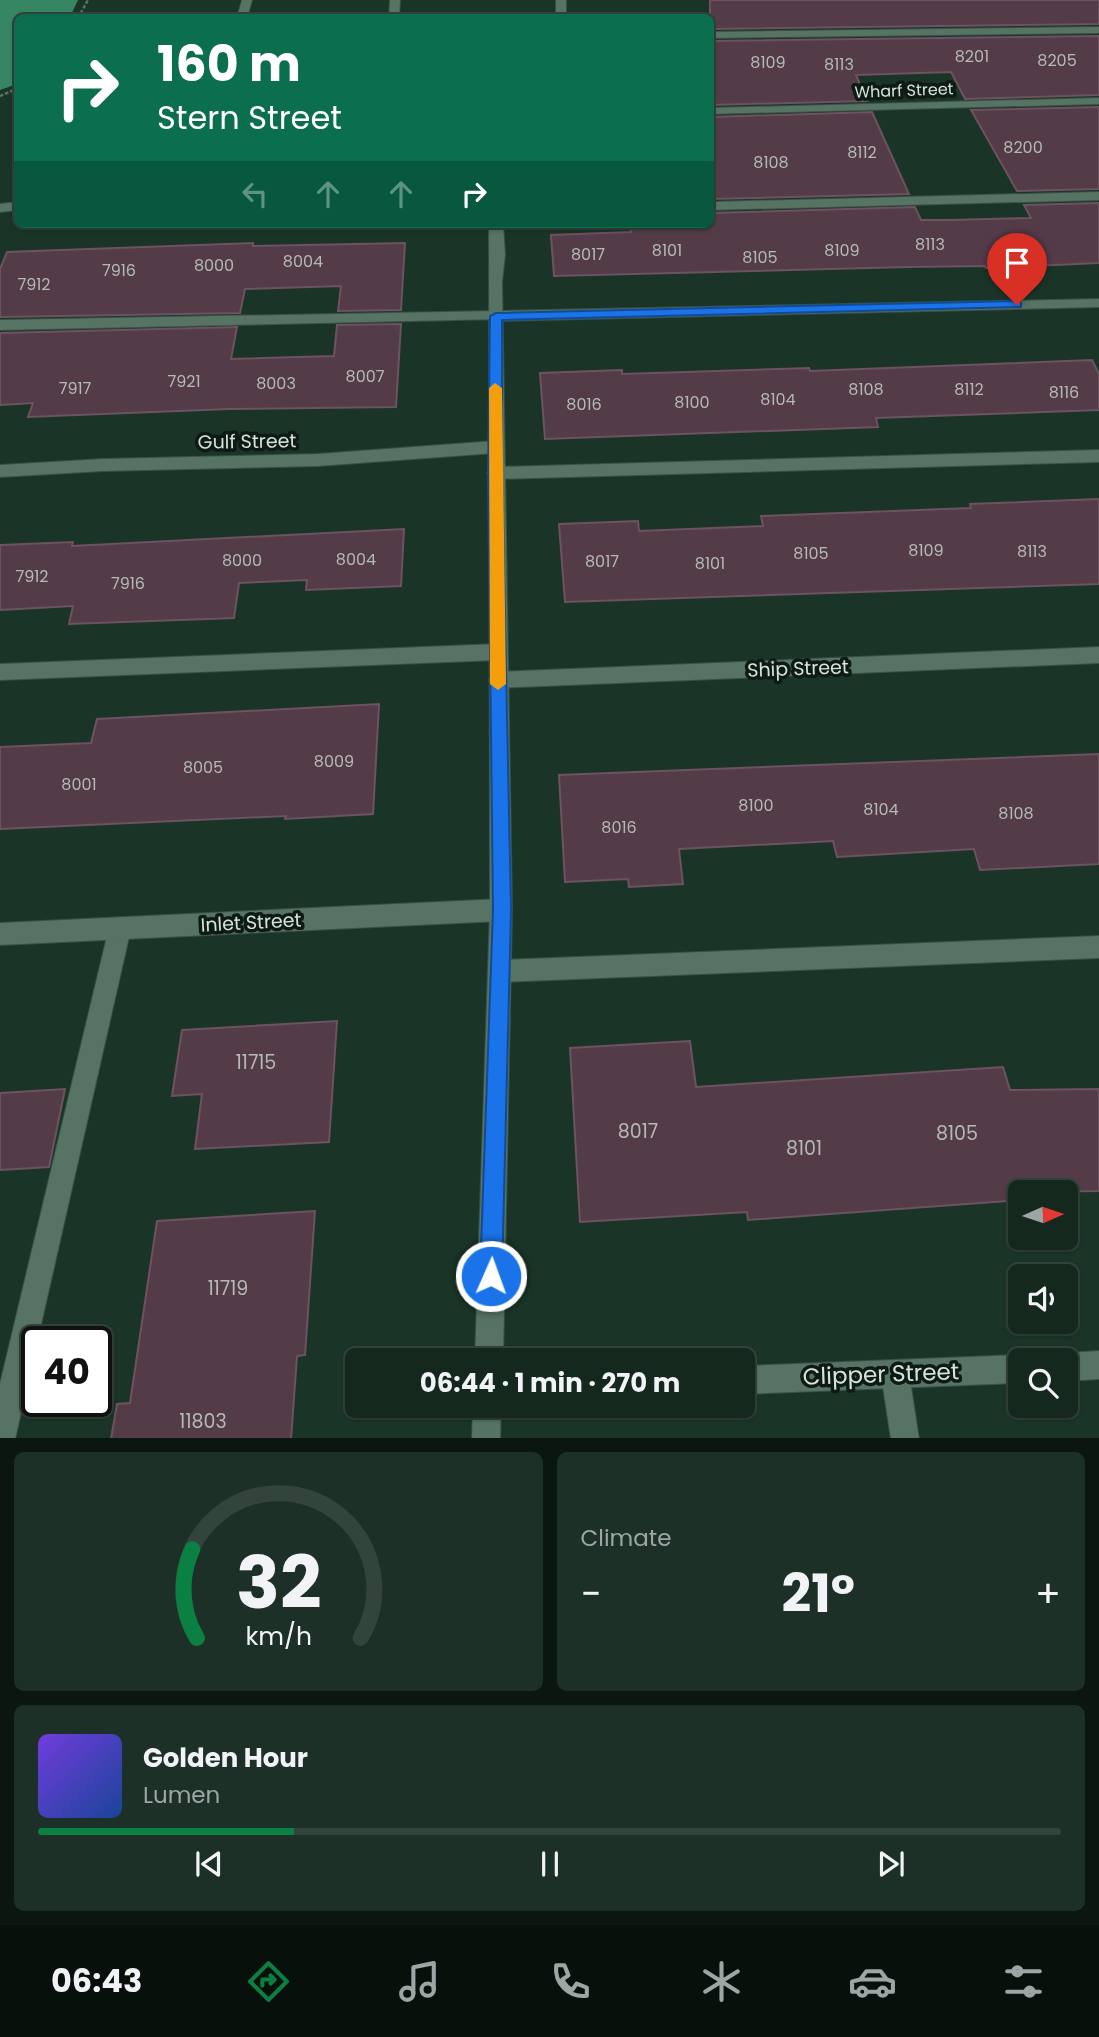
<!DOCTYPE html>
<meta charset="utf-8">
<style>
body{margin:0;font-family:Poppins,sans-serif;background:#1d3027;color:#f1f3f6;height:100vh;display:flex;flex-direction:column;font-size:26px;white-space:nowrap}
*{box-sizing:border-box;margin:0}
p{font-size:23px;color:#9da6a4}
.icon{flex:none;width:38px;height:38px;fill:none;stroke:currentColor;stroke-width:2;stroke-linecap:round;stroke-linejoin:round}
.map{position:relative;height:1438px;overflow:hidden}
.drawer{display:flex;flex-direction:column;gap:14px;padding:14px;background:#0b1610;flex:1}
.drawer>*{flex:none}
.hud{position:absolute;left:14px;top:14px;width:700px;height:214px;border-radius:10px;box-shadow:0 2px 5px #0004,0 0 0 2px #33443c;background:#0b6e4f;color:#fff;overflow:hidden}
.needle{width:46px;rotate:87deg}
.buttons{position:absolute;left:1008px;top:1180px;display:grid;gap:14px}
.buttons a{display:grid;place-items:center;width:70px;height:70px;border-radius:10px;background:#14281e;box-shadow:0 2px 5px #0004,0 0 0 2px #33443c;font-size:35px}
.speed{position:absolute;left:21px;top:1326px;display:flex;gap:14px;font-size:35px;font-weight:700;text-align:center}
.speed>*{display:grid;place-content:center;width:91px;height:91px;border-radius:50%;background:#14281e;box-shadow:0 2px 5px #0004,0 0 0 2px #33443c;line-height:1}
.speed .limit{border:4px solid #111;border-radius:10px;background:#fff;color:#111}
.pin{position:absolute;display:grid;place-items:center;width:60px;height:60px;color:#fff;margin:-72px -30px;border-radius:50% 50% 50% 0;rotate:-45deg;box-shadow:0 0 7px #0007}
.pin .icon{rotate:45deg}
.me{position:absolute;width:77px;margin:-38px;rotate:2deg;stroke-linejoin:round;filter:drop-shadow(0 0 5px #0008)}
.turn{display:flex;align-items:center;gap:24px;height:147px;padding:0 28px;font-size:32px}
.turn .icon{width:91px;height:91px;stroke-width:2.5}
.turn b{display:block;font-size:49px;line-height:60px}
.lanes{display:flex;align-items:center;height:66px;padding:0 28px;background:#0003;justify-content:center;gap:35px;direction:ltr}
.lanes .off{opacity:.35}
.big{font-size:52px;font-weight:700;line-height:1.1}
.drawer .widget{flex:1;display:flex;flex-direction:column;justify-content:center;gap:10px;min-width:0;padding:0 24px;border-radius:10px;background:#1d3027}
.drawer .dial{align-items:center;gap:0}
.dial svg{height:182px;overflow:visible;fill:none;stroke:#33443c;stroke-width:7;stroke-linecap:round;text-anchor:middle}
.dial text{fill:#f1f3f6;stroke:none}
.song{display:flex;align-items:center;gap:21px}
.cover{width:84px;height:84px;border-radius:10px;background:linear-gradient(135deg,hsl(260 70% 55%),hsl(220 70% 35%))}
.played{height:7px;border-radius:4px;background:linear-gradient(90deg,#0b8043 25%,#33443c 25%)}
.keys{display:flex;justify-content:space-around;direction:ltr}
.heat{display:flex;justify-content:space-between;align-items:center;font-size:38px;direction:ltr}
.drawer .tiles{flex:1;display:grid;gap:14px;grid-template-columns:1fr 1fr}
.widget:last-child{grid-column:span 2}
.trip{position:absolute;left:345px;top:1348px;width:410px;height:70px;border-radius:10px;background:#14281e;box-shadow:0 2px 5px #0004,0 0 0 2px #33443c;font-weight:700;line-height:70px;text-align:center}
.menu{display:flex;height:112px;justify-content:space-around;align-items:center;background:#08100c;color:#9da6a4}
.menu .icon{width:49px;height:49px}
.menu .current{color:#0b8043}
.menu b{font-size:32px;color:#f1f3f6}
.map>svg:first-child{display:block}
</style>
<div class="map">
<svg width="1099" height="1439" viewBox="0 0 1099 1439">
<rect width="100%" height="100%" fill="#1a3528"/>
<path fill="#368563" d="M0,0H78L70,17L18,18L17,84L0,90Z"/>
<g fill="#543b48" stroke="#6d525f" stroke-width="2">
<path d="M710,0H1099V24L710,29Z"/>
<path d="M1099,36V95L965,99L951,72L856,75L867,101L710,105V41Z"/>
<path d="M1099,107V189L1017,191L971,110Z"/>
<path d="M872,112L909,194L710,199V117Z"/>
<path d="M1099,203V263L986,268L985,266L908,267L554,276L551,235L631,232L630,227L710,225V213L915,207L921,220H950L1031,218L1024,205Z"/>
<path d="M253,243V246L405,243L401,310L338,311L341,286L245,289L240,313L0,317V269L7,252Z"/>
<path d="M401,324L396,407L229,409L28,417L33,403L0,405V333L237,327L231,359L334,356L337,325Z"/>
<path d="M1092,360L1099,374V410L876,418L878,427L545,439L540,373L622,370V374L809,368L810,371Z"/>
<path d="M1099,499V584L565,602L559,524L638,521L639,531L763,526L761,516L971,508L970,504Z"/>
<path d="M404,529L401,586L306,590L307,580L239,583L234,618L69,624L73,606L0,610V545L73,542L72,546Z"/>
<path d="M379,704L373,814L285,819L286,816L0,829V747L91,743L97,719Z"/>
<path d="M1099,754V864L980,870L974,849L837,857L833,841L679,849L683,884L629,887L628,879L565,882L559,775Z"/>
<path d="M337,1021L329,1142L195,1149L202,1094L172,1096L182,1030Z"/>
<path d="M690,1041L696,1087L1003,1067L1010,1090L1099,1089V1191L1020,1192V1200L748,1220L747,1212L580,1222L570,1048Z"/>
<path d="M65,1089L49,1167L0,1170V1093Z"/>
<path d="M315,1211L305,1355L297,1356L291,1439H111L117,1404L130,1403L157,1221Z"/>
</g>
<g fill="none" stroke-linecap="round" stroke-linejoin="round">
<defs>
<g id="service">
<path d="M390,0H400L399,18H389Z"/>
<path d="M1099,27V33L710,38V32Z"/>
<path d="M1099,192V200L710,210V202Z"/>
<path d="M496,311L501,313V319L0,330V320Z"/>
<path d="M1099,450V462L495,479L487,473L495,467Z"/>
<path d="M498,644L505,647L507,652L505,657L498,660L0,680V664Z"/>
<path d="M120,917L128,920L131,928L15,1439H0V1384L109,928L112,920Z"/>
<path d="M1099,936V958L500,982L492,979L489,971L492,963L500,960Z"/>
<path d="M895,1360L905,1364L909,1374L919,1439H891L881,1374L885,1364Z"/>
</g>
<g id="minor">
<path d="M242,0H252L247,18H237Z"/>
<path d="M1099,98V104L710,114V108Z"/>
<path d="M18,202V210L0,212V204Z"/>
<path d="M1099,299V307L496,321L489,316L496,311Z"/>
<path d="M495,441L503,447L495,453L318,466L103,471L0,477V465L103,459L318,454Z"/>
<path d="M1099,647V663L498,688L491,686L489,680L491,674L498,672Z"/>
<path d="M501,899L509,903L512,910L509,917L501,921L0,945V923Z"/>
<path d="M1099,1351V1379L1066,1381V1360H1055L1066,1353Z"/>
<path d="M1020,1355L1030,1360H1020V1383L742,1394V1366Z"/>
</g>
<g id="tertiary">
<rect x="556" y="0" width="10" height="18"/>
<path d="M489,224H503L505,255L502,282L512,910L503,1360H475L490,910Z"/>
<path d="M473,1405H501L500,1439H472Z"/>
</g>
</defs>
<use href="#service" stroke="#395046" stroke-width="2"/>
<use href="#minor" stroke="#395046" stroke-width="2"/>
<use href="#tertiary" stroke="#395046" stroke-width="2"/>
<g stroke="#5b7367" stroke-width="2.5" stroke-dasharray="3.5 2" stroke-linecap="butt">
<path d="M78,18L88,0"/>
<path d="M0,96L18,88"/>
</g>
<use href="#service" fill="#567364" fill-rule="evenodd"/>
<use href="#minor" fill="#567364" fill-rule="evenodd"/>
<use href="#tertiary" fill="#567364" fill-rule="evenodd"/>
</g>
<path fill="#1a73e8" stroke="#114b97" stroke-width="2" d="M1017,301L1021,302V307L502,320V473L511,910L502,1276L499,1284L491,1287L484,1284L480,1276L493,910L488,473L490,316L496,313Z"/>
<path fill="#f59e0b" d="M495,383L502,388L506,684L498,690L490,684L489,388Z"/>
<g text-anchor="middle" stroke-width="7" stroke-linejoin="round" paint-order="stroke">
<g font-size="16" fill="#b4bab6">
<text x="972" y="62">8201</text>
<text x="1057" y="66">8205</text>
<text x="768" y="68">8109</text>
<text x="839" y="70">8113</text>
<text x="1023" y="153">8200</text>
<text x="862" y="158">8112</text>
<text x="771" y="168">8108</text>
<text x="930" y="250">8113</text>
<text x="667" y="256">8101</text>
<text x="842" y="256">8109</text>
<text x="588" y="260">8017</text>
<text x="760" y="263">8105</text>
<text x="303" y="267">8004</text>
<text x="214" y="271">8000</text>
<text x="119" y="276">7916</text>
<text x="34" y="290">7912</text>
<text x="365" y="382">8007</text>
<text x="184" y="387">7921</text>
<text x="276" y="389">8003</text>
<text x="75" y="394">7917</text>
<text x="866" y="395">8108</text>
<text x="969" y="395">8112</text>
<text x="1064" y="398">8116</text>
<text x="778" y="405">8104</text>
<text x="692" y="408">8100</text>
<text x="584" y="410">8016</text>
<text x="926" y="556">8109</text>
<text x="1032" y="557">8113</text>
<text x="811" y="559">8105</text>
<text x="356" y="565">8004</text>
<text x="242" y="566">8000</text>
<text x="602" y="567">8017</text>
<text x="710" y="569">8101</text>
<text x="32" y="582">7912</text>
<text x="128" y="589">7916</text>
<text x="334" y="767">8009</text>
<text x="203" y="773">8005</text>
<text x="79" y="790">8001</text>
<text x="756" y="811">8100</text>
<text x="881" y="815">8104</text>
<text x="1016" y="819">8108</text>
<text x="619" y="833">8016</text>
</g>
<g font-size="16" fill="#d4e4db" stroke="#0e1a14">
<text transform="translate(904 90) rotate(-2)" y="6">Wharf Street</text>
</g>
<g font-size="19" fill="#d4e4db" stroke="#0e1a14">
<text transform="translate(247 441) rotate(-1)" y="7">Gulf Street</text>
<text transform="translate(798 668) rotate(-2)" y="7">Ship Street</text>
<text transform="translate(251 922) rotate(-3)" y="7">Inlet Street</text>
</g>
<g font-size="19" fill="#b4bab6">
<text x="256" y="1069">11715</text>
<text x="638" y="1138">8017</text>
<text x="957" y="1140">8105</text>
<text x="804" y="1155">8101</text>
<text x="228" y="1295">11719</text>
<text x="203" y="1428">11803</text>
</g>
<g font-size="23" fill="#d4e4db" stroke="#0e1a14">
<text transform="translate(881 1374) rotate(-2)" y="8">Clipper Street</text>
</g>
</g>
</svg>
<div class="buttons">
<a><svg class="needle" viewBox="-14 -14 28 28"><path d="M0-13l5 13h-10z" fill="#e53935"/><path d="M0 13l5-13h-10z" fill="#9da6a4"/></svg></a>
<a><svg class="icon" aria-label="sound" viewBox="0 0 24 24"><path d="M4 9h4l5-4v14l-5-4H4zM17 9q2 3 0 6"/></svg></a>
<a><svg class="icon" aria-label="search" viewBox="0 0 24 24"><circle cx="10" cy="10" r="6"/><path d="M15 15l6 6"/></svg></a>
</div>
<div class="speed"><div class="limit">40</div></div>
<div class="pin" style="left:1017px;top:305px;background:#d93025"><svg class="icon" aria-label="arrive" viewBox="0 0 24 24"><path d="M6 21V4h12l-3 4 3 4H6"/></svg></div>
<svg class="me" style="left:491px;top:1276px" viewBox="-20 -20 40 40"><circle r="17" fill="#1a73e8" stroke="#fff" stroke-width="3"/><path d="M0-11L8 9 0 5-8 9z" fill="#fff"/></svg>
<div class="trip">06:44 · 1 min · 270 m</div>
<div class="hud">
<div class="turn"><svg class="icon" aria-label="right" viewBox="0 0 24 24"><path d="M7 20v-9h11M14 6l5 5-5 5"/></svg><div><b>160 m</b>Stern Street</div></div>
<div class="lanes"><svg class="icon off" aria-label="left" viewBox="0 0 24 24"><path d="M17 20v-9H6M10 6l-5 5 5 5"/></svg><svg class="icon off" aria-label="ahead" viewBox="0 0 24 24"><path d="M12 20V5M6 11l6-6 6 6"/></svg><svg class="icon off" aria-label="ahead" viewBox="0 0 24 24"><path d="M12 20V5M6 11l6-6 6 6"/></svg><svg class="icon" aria-label="right" viewBox="0 0 24 24"><path d="M7 20v-9h11M14 6l5 5-5 5"/></svg></div>
</div>
</div>
<section class="drawer">
<div class="tiles">
<div class="widget dial"><svg viewBox="0 0 100 80">
<path d="M14 69A42 42 0 1 1 86 69"/>
<path d="M14 69A42 42 0 0 1 12 30" stroke="#0b8043"/>
<text x="50" y="56" font-size="32" font-weight="700">32</text>
<text x="50" y="72" font-size="11">km/h</text>
</svg></div>
<div class="widget"><p>Climate</p>
<div class="heat"><a>−</a><b class="big">21°</b><a>+</a></div>
</div>
<div class="widget">
<div class="song"><i class="cover"></i><div><b>Golden Hour</b><p>Lumen</p></div></div>
<div class="played"></div>
<div class="keys"><svg class="icon" aria-label="previous" viewBox="0 0 24 24"><path d="M18 5L8 12l10 7zM5 5v14"/></svg><svg class="icon" aria-label="pause" viewBox="0 0 24 24"><path d="M8 5v14M16 5v14"/></svg><svg class="icon" aria-label="next" viewBox="0 0 24 24"><path d="M6 5l10 7-10 7zM19 5v14"/></svg></div>
</div>
</div>
</section>
<nav class="menu">
<b>06:43</b>
<svg class="icon current" aria-label="directions" viewBox="0 0 24 24"><path d="M12 3l9 9-9 9-9-9zM9 14v-3h6M13 9l2 2-2 2"/></svg>
<svg class="icon" aria-label="music" viewBox="0 0 24 24"><path d="M9 18V5l10-2v13"/><circle cx="6" cy="18" r="3"/><circle cx="16" cy="16" r="3"/></svg>
<svg class="icon" aria-label="phone" viewBox="0 0 24 24"><path d="M5 4h4l2 5-3 2q2 4 5 5l2-3 5 2v4C11 20 4 13 5 4z"/></svg>
<svg class="icon" aria-label="climate" viewBox="0 0 24 24"><path d="M12 3v18M4 7l16 10M4 17L20 7"/></svg>
<svg class="icon" aria-label="car" viewBox="0 0 24 24"><path d="M5 17H2v-5l4-1 3-4h7l3 4 3 1v5h-3M9 17h6M6 11h13"/><circle cx="7" cy="17" r="2"/><circle cx="17" cy="17" r="2"/></svg>
<svg class="icon" aria-label="filters" viewBox="0 0 24 24"><path d="M4 7h16M4 17h16"/><circle cx="9" cy="7" r="2"/><circle cx="15" cy="17" r="2"/></svg>
</nav>
